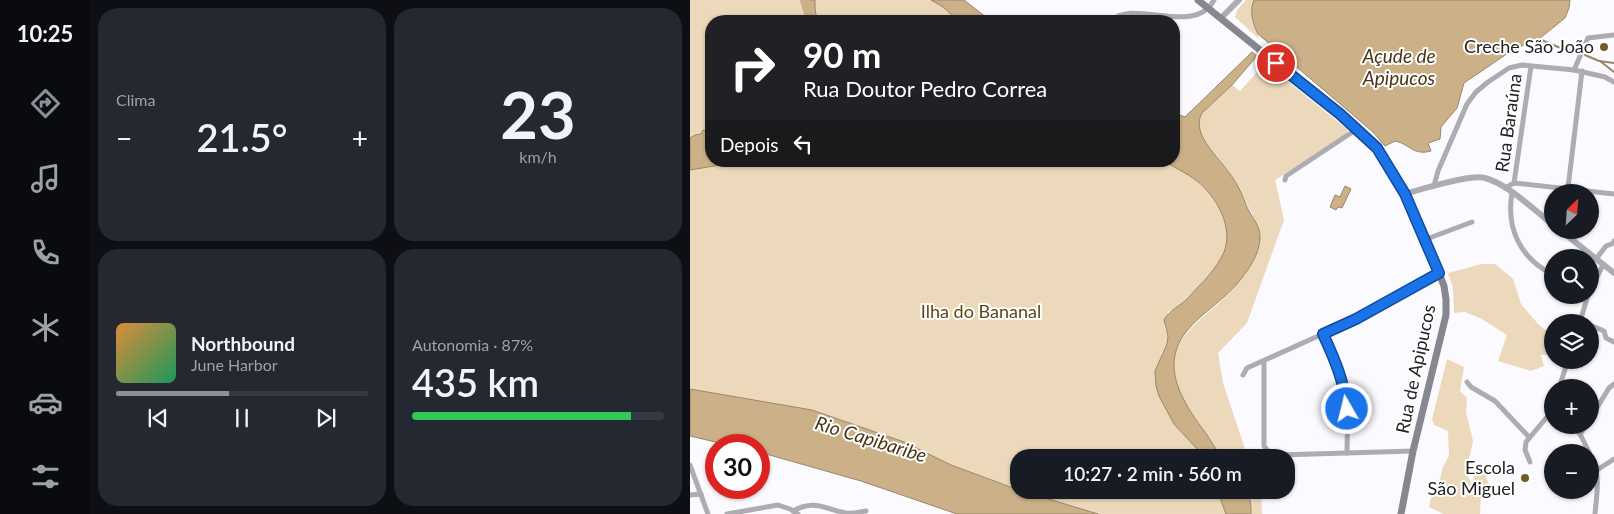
<!DOCTYPE html>
<html lang="pt">
<meta charset="utf-8">
<style>
body{margin:0;font-family:Lato,sans-serif;background:#242831;color:#f1f3f6;height:100vh;display:flex;flex-direction:column;font-size:19px;white-space:nowrap}
*{box-sizing:border-box;margin:0}
p{font-size:16px;color:#9ea1a6}
.icon{flex:none;width:28px;height:28px;fill:none;stroke:currentColor;stroke-width:2;stroke-linecap:round;stroke-linejoin:round}
.map{position:relative;flex:1;overflow:hidden}
.sheet{display:flex;flex-direction:column;gap:8px;padding:8px;background:#0d0f14;width:600px}
.sheet>*{flex:none}
.hud{position:absolute;left:15px;top:15px;width:475px;height:152px;border-radius:20px;box-shadow:0 1px 4px #0004;background:#202124;color:#fff;overflow:hidden}
.needle{width:32px;rotate:25deg}
.buttons{position:absolute;left:854px;top:184px;display:grid;gap:10px}
.buttons a{display:grid;place-items:center;width:55px;height:55px;border-radius:50%;background:#171b24;box-shadow:0 1px 4px #0004;font-size:25px}
.speed{position:absolute;left:15px;top:434px;display:flex;gap:10px;font-size:25px;font-weight:700;text-align:center}
.speed>*{display:grid;place-content:center;width:65px;height:65px;border-radius:50%;background:#171b24;box-shadow:0 1px 4px #0004;line-height:1}
.speed .limit{border:8px solid #d22;background:#fff;color:#111}
.pin{position:absolute;display:grid;place-items:center;width:42px;height:42px;color:#fff;margin:-21px;border:2px solid #fff;border-radius:50%;box-shadow:0 1px 5px #0007}
.me{position:absolute;width:55px;margin:-28px;rotate:352deg;stroke-linejoin:round;filter:drop-shadow(0 0 4px #0008)}
.turn{display:flex;align-items:center;gap:18px;height:105px;padding:0 15px;font-size:22px}
.turn .icon{width:65px;height:65px;stroke-width:2.5}
.turn b{display:block;font-size:35px;line-height:42px}
.then{display:flex;align-items:center;height:48px;padding:0 15px;background:#0003;gap:10px;font-size:19px}
.big{font-size:38px;font-weight:600;line-height:1.1}
.sheet .tile{flex:1;display:flex;flex-direction:column;justify-content:center;gap:8px;min-width:0;padding:0 18px;border-radius:20px;background:#242831}
.sheet .dial{align-items:center;gap:0}
.dial b{font-size:65px;line-height:1}
.song{display:flex;align-items:center;gap:15px}
.cover{width:60px;height:60px;border-radius:8px;background:linear-gradient(135deg,hsl(30 70% 55%),hsl(150 70% 35%))}
.played{height:5px;border-radius:2px;background:linear-gradient(90deg,#8c9099 45%,#363941 45%)}
.keys{display:flex;justify-content:space-around;direction:ltr}
.heat{display:flex;justify-content:space-between;align-items:center;font-size:28px;direction:ltr}
.charge{height:8px;border-radius:4px;background:linear-gradient(90deg,#34c759 87%,#363941 0)}
.sheet .tiles{flex:1;display:grid;gap:8px;grid-template-columns:repeat(2,1fr)}
.trip{position:absolute;left:320px;top:449px;width:285px;height:50px;border-radius:20px;background:#171b24;box-shadow:0 1px 4px #0004;font-weight:600;line-height:50px;text-align:center}
main{display:flex;flex:1;min-height:0}
.tab-bar{display:flex;flex-direction:column;width:90px;justify-content:space-around;align-items:center;background:#090b0e;color:#9ea1a6}
.tab-bar .icon{width:35px;height:35px}
.tab-bar .active{color:#8c9099}
.tab-bar b{font-size:22px;color:#f1f3f6}
.map>svg:first-child{display:block}
</style>
<main>
<nav class="tab-bar">
<b>10:25</b>
<svg class="icon active" aria-label="directions" viewBox="0 0 24 24"><path d="M12 3l9 9-9 9-9-9zM9 14v-3h6M13 9l2 2-2 2"/></svg>
<svg class="icon" aria-label="music" viewBox="0 0 24 24"><path d="M9 18V5l10-2v13"/><circle cx="6" cy="18" r="3"/><circle cx="16" cy="16" r="3"/></svg>
<svg class="icon" aria-label="phone" viewBox="0 0 24 24"><path d="M5 4h4l2 5-3 2q2 4 5 5l2-3 5 2v4C11 20 4 13 5 4z"/></svg>
<svg class="icon" aria-label="climate" viewBox="0 0 24 24"><path d="M12 3v18M4 7l16 10M4 17L20 7"/></svg>
<svg class="icon" aria-label="car" viewBox="0 0 24 24"><path d="M5 17H2v-5l4-1 3-4h7l3 4 3 1v5h-3M9 17h6M6 11h13"/><circle cx="7" cy="17" r="2"/><circle cx="17" cy="17" r="2"/></svg>
<svg class="icon" aria-label="filters" viewBox="0 0 24 24"><path d="M4 7h16M4 17h16"/><circle cx="9" cy="7" r="2"/><circle cx="15" cy="17" r="2"/></svg>
</nav>
<section class="sheet">
<div class="tiles">
<div class="tile"><p>Clima</p>
<div class="heat"><a>−</a><b class="big">21.5°</b><a>+</a></div>
</div>
<div class="tile dial"><b>23</b><p>km/h</p></div>
<div class="tile">
<div class="song"><i class="cover"></i><div><b>Northbound</b><p>June Harbor</p></div></div>
<div class="played"></div>
<div class="keys"><svg class="icon" aria-label="previous" viewBox="0 0 24 24"><path d="M18 5L8 12l10 7zM5 5v14"/></svg><svg class="icon" aria-label="pause" viewBox="0 0 24 24"><path d="M8 5v14M16 5v14"/></svg><svg class="icon" aria-label="next" viewBox="0 0 24 24"><path d="M6 5l10 7-10 7zM19 5v14"/></svg></div>
</div>
<div class="tile"><p>Autonomia · 87%</p><b class="big">435 km</b><div class="charge"></div></div>
</div>
</section>
<div class="map">
<svg width="924" height="514" viewBox="0 0 924 514">
<rect width="100%" height="100%" fill="#fbfaff"/>
<g fill="#ecd9bb">
<path d="M0,0H116L115,1L119,6L116,10L119,16V21H21V128C16,135 7,133 0,138Z"/>
<path d="M125,0H241L253,7L268,21H127L125,8Z"/>
<path d="M556,0H564C558,14 566,26 569,39L545,17L547,10Z"/>
<path d="M575,63L658,130L657,134L585,180L594,220L557,323L528,353L533,383L556,452L571,449V457H531C518,438 497,411 489,390C468,340 514,321 541,291C551,281 558,269 563,256C567,247 570,240 570,231C562,212 551,193 541,175C531,157 499,135 512,113L542,85L550,91Z"/>
<path d="M54,161H474C485,168 498,173 507,181C526,197 542,225 535,250C532,261 523,270 515,278C504,291 494,305 478,312L474,327L478,336L477,344L471,354L469,396L484,424L509,451L512,457L329,458V489L261,465L214,442L122,410L0,389V170Z"/>
<path d="M792,264H805L823,279L831,304L849,325L862,335V355H851L854,366L841,371L808,361L817,335L792,319L775,312L764,313L763,288L758,273Z"/>
<path d="M757,359L774,367L770,391L777,398L776,412L783,441L776,472L781,483L791,464L799,485L791,495L790,514H754L739,507L743,489L748,488L753,467L759,456L758,431L744,425L742,419Z"/>
<path d="M330,490H527L536,514H408Z"/>
<path d="M554,490H571L572,514H561V505Z"/>
</g>
<g fill="#ccb188" stroke="#99866a">
<path d="M116,0H125V8L127,21H119V16L114,10H117L119,6L115,2Z"/>
<path d="M241,0H274L301,21H268L253,7Z"/>
<path d="M564,0H880L879,8L875,18L849,39L824,49L774,83L767,108L751,127L750,139L738,143L741,151C723,156 720,144 705,141L695,146L683,132L568,34C563,24 559,11 564,0Z"/>
<path d="M562,52L567,56L542,85L512,113C500,134 529,157 540,174C549,186 552,195 557,207C562,218 571,226 570,239C569,254 560,267 551,279C535,300 512,312 496,332C468,368 495,405 517,435C522,442 526,450 531,457H512L509,451L484,424L469,396L466,386L465,371L477,344L478,336L474,320C480,309 491,306 499,297C511,283 527,269 534,252C544,227 526,196 507,181C497,173 485,168 474,161H484V113L495,117Z"/>
<path d="M21,128V161H54L0,170V138L5,135L11,134L13,130L19,131Z"/>
<path d="M655,186L661,189L652,208L648,207L646,210L640,207L645,195L650,197Z"/>
<path d="M0,389L122,410L214,442L261,465L329,490L408,514H267L171,481L69,452V445H38L0,436Z"/>
<path d="M527,490H554C561,496 561,505 561,514H536Z"/>
</g>
<g fill="none" stroke-linecap="round" stroke-linejoin="round">
<g stroke="#99866a" stroke-width="2">
<path d="M849,39L868,47L886,52"/>
<path d="M895,55L909,61L924,63"/>
<path d="M910,61L924,72"/>
</g>
<path stroke="#ccb188" stroke-width="10" d="M115,0L121,21"/>
<g stroke="#adacb2" stroke-width="5">
<path d="M422,21C439,0 493,30 517,9C520,7 522,3 524,0"/>
<path d="M884,70L898,38L924,35"/>
<path d="M595,180L596,176L667,129"/>
<path d="M824,183L841,66"/>
<path d="M744,186L748,171L777,104L786,92L798,82L819,68L832,65L884,70L915,77L924,82"/>
<path d="M815,188L824,183L924,194"/>
<path d="M878,188L892,71"/>
<path d="M822,193C816,228 830,258 862,274"/>
<path d="M734,240L782,222"/>
<path d="M906,259L916,246L924,243V241"/>
<path d="M900,290L913,265"/>
<path d="M890,322L898,295"/>
<path d="M900,325L914,331L916,338L924,342"/>
<path d="M633,334C641,352 651,370 655,390C659,410 657,432 657,453"/>
<path d="M574,362V446L578,451L589,455L723,451"/>
<path d="M553,375L557,368L666,319L749,273"/>
<path d="M777,382L781,387L805,401L839,437"/>
<path d="M869,388L878,360"/>
<path d="M900,419L919,388L924,384"/>
<path d="M884,425L890,434L899,452"/>
<path d="M890,434L896,425"/>
<path d="M900,455C911,476 907,491 905,514"/>
<path d="M840,462L835,450L836,442L862,411"/>
<path d="M0,465L18,514"/>
<path d="M907,470L924,459"/>
<path d="M0,495L11,494"/>
<path d="M103,511C124,499 135,509 156,513C163,514 169,512 176,511"/>
<path d="M37,514L88,505L100,509L108,514"/>
</g>
<g stroke="#adacb2" stroke-width="6">
<path d="M531,18L549,0"/>
<path d="M715,194C731,189 782,174 795,178C818,184 844,210 862,224"/>
<path d="M870,230L924,273"/>
</g>
<path stroke="#88868e" stroke-width="7" d="M508,0L649,114L687,148L715,194L749,273L754,286L756,299V315L723,451L711,514"/>
</g>
<g fill="none" stroke-linecap="round" stroke-linejoin="round">
<defs>
<path id="route" d="M586,63L650,114L687,148L715,194L749,273L666,319L633,334C645,360 654,381 657,409"/>
</defs>
<use href="#route" stroke="#114b97" stroke-width="12"/>
<use href="#route" stroke="#1a73e8" stroke-width="9"/>
</g>
<g fill="#75592c" stroke="#fff" stroke-width="2">
<circle cx="914" cy="47" r="5"/>
<circle cx="835" cy="478" r="5"/>
</g>
<g text-anchor="middle" stroke-width="4" stroke-linejoin="round" paint-order="stroke">
<g font-size="18" fill="#222125" stroke="#fff" text-anchor="end">
<text x="904" y="53">Creche São João</text>
<text x="825" y="474">Escola<tspan x="825" dy="21">São Miguel</tspan></text>
</g>
<g font-size="18" fill="#222125" stroke="#fff">
<text transform="translate(819 123) rotate(-82)" y="6">Rua Baraúna</text>
<text transform="translate(726 369) rotate(-78)" y="6">Rua de Apipucos</text>
</g>
<g font-size="18" fill="#614513" stroke="#fff">
<text x="291" y="318">Ilha do Bananal</text>
</g>
<g font-size="19" font-style="italic" fill="#483513" stroke="#fff">
<text x="709" y="63">Açude de<tspan x="709" dy="22">Apipucos</tspan></text>
<text transform="translate(181 439) rotate(17)" y="7">Rio Capibaribe</text>
</g>
</g>
</svg>
<div class="buttons">
<a><svg class="needle" viewBox="-14 -14 28 28"><path d="M0-13l5 13h-10z" fill="#e53935"/><path d="M0 13l5-13h-10z" fill="#9ea1a6"/></svg></a>
<a><svg class="icon" aria-label="search" viewBox="0 0 24 24"><circle cx="10" cy="10" r="6"/><path d="M15 15l6 6"/></svg></a>
<a><svg class="icon" aria-label="layers" viewBox="0 0 24 24"><path d="M12 4l9 5-9 5-9-5zM3 14l9 5 9-5"/></svg></a>
<a>+</a>
<a>−</a>
</div>
<div class="speed"><div class="limit">30</div></div>
<div class="pin" style="left:586px;top:63px;background:#d93025"><svg class="icon" aria-label="arrive" viewBox="0 0 24 24"><path d="M6 21V4h12l-3 4 3 4H6"/></svg></div>
<svg class="me" style="left:657px;top:409px" viewBox="-20 -20 40 40"><circle r="17" fill="#1a73e8" stroke="#fff" stroke-width="3"/><path d="M0-11L8 9 0 5-8 9z" fill="#fff"/></svg>
<div class="trip">10:27 · 2 min · 560 m</div>
<div class="hud">
<div class="turn"><svg class="icon" aria-label="right" viewBox="0 0 24 24"><path d="M7 20v-9h11M14 6l5 5-5 5"/></svg><div><b>90 m</b>Rua Doutor Pedro Correa</div></div>
<div class="then">Depois<svg class="icon" aria-label="left" viewBox="0 0 24 24"><path d="M17 20v-9H6M10 6l-5 5 5 5"/></svg></div>
</div>
</div>
</main>
